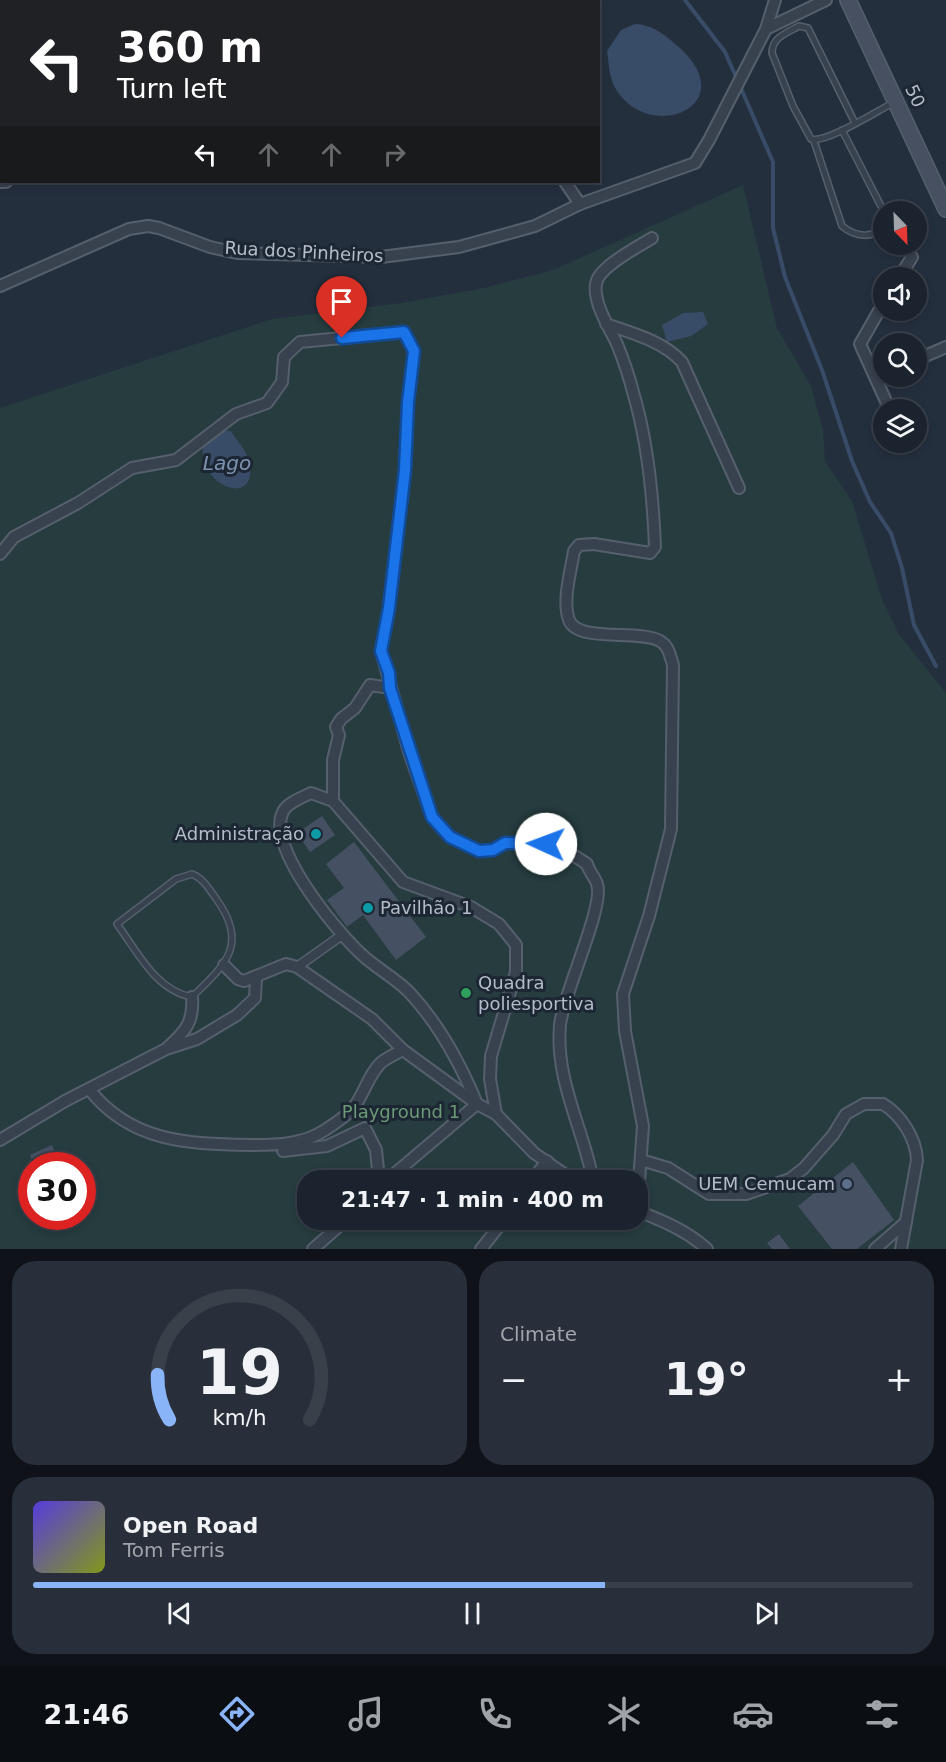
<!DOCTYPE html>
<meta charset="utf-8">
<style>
body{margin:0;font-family:"DejaVu Sans",sans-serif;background:#282f3a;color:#f1f3f6;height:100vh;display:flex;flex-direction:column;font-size:22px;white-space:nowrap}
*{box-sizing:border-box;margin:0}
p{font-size:20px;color:#a0a4aa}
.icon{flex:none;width:33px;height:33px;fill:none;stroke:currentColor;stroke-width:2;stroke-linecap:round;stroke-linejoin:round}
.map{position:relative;height:1249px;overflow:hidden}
.sheet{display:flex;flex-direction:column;gap:12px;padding:12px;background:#0f1319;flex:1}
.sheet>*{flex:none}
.banner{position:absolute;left:0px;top:0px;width:600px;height:183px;box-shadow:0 3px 9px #0003,0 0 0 2px #39404a;background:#202124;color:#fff;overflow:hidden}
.needle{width:39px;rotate:157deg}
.controls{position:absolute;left:873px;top:201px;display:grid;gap:12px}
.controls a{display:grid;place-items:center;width:54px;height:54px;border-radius:50%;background:#1b232e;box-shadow:0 3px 9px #0003,0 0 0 2px #39404a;font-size:30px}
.speed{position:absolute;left:18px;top:1152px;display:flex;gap:12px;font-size:30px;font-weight:700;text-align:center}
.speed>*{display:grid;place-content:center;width:78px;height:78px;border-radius:50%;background:#1b232e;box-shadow:0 3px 9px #0003,0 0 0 2px #39404a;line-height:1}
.speed .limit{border:9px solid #d22;background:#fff;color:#111}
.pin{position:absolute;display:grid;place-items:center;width:51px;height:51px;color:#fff;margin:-62px -26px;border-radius:50% 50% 50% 0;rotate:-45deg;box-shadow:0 0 6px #0007}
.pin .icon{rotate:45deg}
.me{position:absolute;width:66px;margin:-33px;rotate:272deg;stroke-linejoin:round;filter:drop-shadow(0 0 4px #0008)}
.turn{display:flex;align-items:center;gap:21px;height:126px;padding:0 18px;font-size:27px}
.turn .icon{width:78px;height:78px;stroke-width:2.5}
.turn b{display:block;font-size:42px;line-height:51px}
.lanes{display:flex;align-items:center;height:57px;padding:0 18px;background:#0003;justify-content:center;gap:30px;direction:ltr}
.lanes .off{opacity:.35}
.big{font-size:45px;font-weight:700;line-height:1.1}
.sheet .tile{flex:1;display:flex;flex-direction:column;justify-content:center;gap:9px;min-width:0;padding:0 21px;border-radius:24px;background:#282f3a}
.sheet .dial{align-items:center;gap:0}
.dial svg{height:156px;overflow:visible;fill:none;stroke:#39404a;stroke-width:7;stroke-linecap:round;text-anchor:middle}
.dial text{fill:#f1f3f6;stroke:none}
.song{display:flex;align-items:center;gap:18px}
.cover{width:72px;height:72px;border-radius:9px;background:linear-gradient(135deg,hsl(250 70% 55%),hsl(70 70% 35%))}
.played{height:6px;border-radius:3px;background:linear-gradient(90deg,#8ab4f8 65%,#39404a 65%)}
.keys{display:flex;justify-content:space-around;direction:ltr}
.heat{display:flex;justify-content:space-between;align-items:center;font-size:33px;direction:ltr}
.sheet .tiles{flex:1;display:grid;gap:12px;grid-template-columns:1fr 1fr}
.tile:last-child{grid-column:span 2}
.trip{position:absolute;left:297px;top:1170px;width:351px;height:60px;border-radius:24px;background:#1b232e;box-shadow:0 3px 9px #0003,0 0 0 2px #39404a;font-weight:700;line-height:60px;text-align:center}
.dock{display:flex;height:96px;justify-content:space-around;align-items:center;background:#0b0e12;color:#a0a4aa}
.dock .icon{width:42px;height:42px}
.dock .current{color:#8ab4f8}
.dock b{font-size:27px;color:#f1f3f6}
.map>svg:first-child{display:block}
</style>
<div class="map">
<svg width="946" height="1249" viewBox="0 0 946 1249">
<rect width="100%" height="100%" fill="#242f3e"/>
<path fill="#263c3f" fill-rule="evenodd" d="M743,185L777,328L811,386L823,430L825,461L852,501L882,599L898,633L946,693V1249H0V408L272,319L401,303L484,288L553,270ZM32,1166H82V1216H32ZM308,1180H638V1220H308Z"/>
<g fill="#394c67">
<path d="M635,24C655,25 667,37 682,50C740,106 652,143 617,91C609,80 609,63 607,51L621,30Z"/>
<path d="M703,312L708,324L691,336L667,342L662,325L683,313Z"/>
<path d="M219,430L231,431C236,440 246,449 248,459C263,508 197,491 203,443Z"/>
</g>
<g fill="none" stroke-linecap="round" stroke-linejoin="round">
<g stroke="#394c67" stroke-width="4">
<path d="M685,0L725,52L737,79"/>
<path d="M740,86L773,162V228L785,277L822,370L852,461L870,502L891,533L902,568L914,625L936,666"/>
</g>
</g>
<g fill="#455162">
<path d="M322,816L335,835L310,852L297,833Z"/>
<path d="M354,842L426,937L396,960L363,915L347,927L327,900L344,888L326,864Z"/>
<path d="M52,1145L58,1160L46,1166H34L30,1155Z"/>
<path d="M853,1162L894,1220L857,1249H832L798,1206Z"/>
<path d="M779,1234L790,1249H772L767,1243Z"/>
</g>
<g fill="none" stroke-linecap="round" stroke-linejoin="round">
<defs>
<g id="service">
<path d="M855,123L808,28L799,26C787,33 772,37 772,53L793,106L811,139C826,144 878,110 895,102"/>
<path d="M842,130L884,212"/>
<path d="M814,141L842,226C854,236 874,241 884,224"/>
<path d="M192,874C204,879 209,889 217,900C249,945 225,965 192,997C156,991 137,951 117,924L176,879Z"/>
</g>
<path id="pedestrian" d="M297,967L342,935"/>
<g id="minor">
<path d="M154,2V0"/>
<path d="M766,29L826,0"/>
<path d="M0,85L2,84"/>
<path d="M0,182H6"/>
<path d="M565,182L580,204"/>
<path d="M899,278L912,257"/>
<path d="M0,286L129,229L148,226L159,228L210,247L237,253L381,257L459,247L535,226L580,204L695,163L709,140L766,29L775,0"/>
<path d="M884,302L860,344L890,410"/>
<path d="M606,324C632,333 663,341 682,362L739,488"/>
<path d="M916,360L946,347"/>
<path d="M905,442L906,445"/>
<path d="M0,554L14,537L78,503L132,468L176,460L236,414L267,403L282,382L284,357L300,342L404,332L414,351L408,402L405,470L389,607L381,651L409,752L432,817L450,837L479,851L493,850L505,843L546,844L570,853L587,864C589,872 595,877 597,884C605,906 563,994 560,1025C555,1080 583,1128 593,1180"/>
<path d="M333,801V760L339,735L336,727L341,719L355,708L370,685L390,688"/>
<path d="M224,965L238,979L244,981L286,964L297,967L372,1019L403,1050L477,1104L496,1114L534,1153L573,1180"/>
<path d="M168,1047C186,1031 194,1021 192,997"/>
<path d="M89,1089C130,1142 188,1144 250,1145C275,1145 303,1145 325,1130C334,1124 347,1116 354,1107C364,1094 370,1071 383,1061C389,1057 397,1053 403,1050"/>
<path d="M0,1140L65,1101L166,1049L197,1039L237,1015L255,998L256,978"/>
<path d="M283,1151L327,1146L365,1128L376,1150L379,1180"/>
<path d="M641,1160L668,1168L709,1194H746L790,1179L804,1168L833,1135L846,1114L864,1104H883C901,1115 916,1138 917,1160L901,1249"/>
<path d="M387,1180L477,1104C461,1065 438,1023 409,992C394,977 374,967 359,952C335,929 263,843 284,810C289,802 303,797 311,793L333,801L403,882L471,907L499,924L516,945V972L491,1056L490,1079L496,1114"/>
<path d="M532,1180L547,1161"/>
<path d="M638,1195L643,1126L625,1031L623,994L649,916L671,829L673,665C670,656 669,646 660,641C640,629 577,643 569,620C562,600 571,571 574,551L579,545L594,544L650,553L655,547C653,495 648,442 633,392C629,376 623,359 617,344C609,327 593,303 596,284C598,267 638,247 652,238"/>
<path d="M638,1211C663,1221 686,1230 707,1249"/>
<path d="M313,1249L346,1220"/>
<path d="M481,1249L504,1220"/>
<path d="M875,1249L906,1222"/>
</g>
<path id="secondary" d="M848,0L946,209"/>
</defs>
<use href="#service" stroke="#565f6c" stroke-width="8"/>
<use href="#pedestrian" stroke="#565f6c" stroke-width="11"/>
<use href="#minor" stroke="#565f6c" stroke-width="14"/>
<use href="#secondary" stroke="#565f6c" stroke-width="18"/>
<use href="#service" stroke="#38414e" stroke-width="5"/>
<use href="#pedestrian" stroke="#38414e" stroke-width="8"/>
<use href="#minor" stroke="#38414e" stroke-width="10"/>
<use href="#secondary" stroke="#465061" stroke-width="15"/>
</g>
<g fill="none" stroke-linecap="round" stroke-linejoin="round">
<defs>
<path id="route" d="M342,338L404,332L414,351L408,402L405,470L389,608L381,651L389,673L390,688L432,817L450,837L479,851L493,850L505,843L546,844"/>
</defs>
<use href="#route" stroke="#114b97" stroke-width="15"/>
<use href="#route" stroke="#1a73e8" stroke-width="10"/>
</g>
<g fill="#0f9aa8" stroke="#1d2633" stroke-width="2">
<circle cx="316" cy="834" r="6"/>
<circle cx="368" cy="908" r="6"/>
</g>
<circle fill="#2e9e5b" stroke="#1d2633" stroke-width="2" cx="466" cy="993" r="6"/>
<circle fill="#5c6f8a" stroke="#1d2633" stroke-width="2" cx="847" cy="1184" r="6"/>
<g text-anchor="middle" stroke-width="6" stroke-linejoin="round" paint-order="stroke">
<g font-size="18" fill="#b4bcc9" stroke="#1d2633">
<text transform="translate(915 96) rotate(65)" y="6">50</text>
<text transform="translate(304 252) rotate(3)" y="6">Rua dos Pinheiros</text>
</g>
<g font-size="18" fill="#b4bcc9" stroke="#1d2633" text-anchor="end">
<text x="304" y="840">Administração</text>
<text x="380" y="914" text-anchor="start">Pavilhão 1</text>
<text x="478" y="989" text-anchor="start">Quadra<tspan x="478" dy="21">poliesportiva</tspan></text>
<text x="835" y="1190">UEM Cemucam</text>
</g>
<g font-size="18" fill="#6b9a76" stroke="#1d2633">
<text x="401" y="1118">Playground 1</text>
</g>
<g font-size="20" font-style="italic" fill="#7c92b1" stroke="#1d2633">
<text x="227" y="470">Lago</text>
</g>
</g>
</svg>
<div class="controls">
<a><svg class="needle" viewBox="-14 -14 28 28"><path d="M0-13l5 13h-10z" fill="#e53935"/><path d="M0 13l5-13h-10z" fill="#a0a4aa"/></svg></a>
<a><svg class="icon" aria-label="sound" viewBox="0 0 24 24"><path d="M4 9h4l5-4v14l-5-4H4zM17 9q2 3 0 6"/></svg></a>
<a><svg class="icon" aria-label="search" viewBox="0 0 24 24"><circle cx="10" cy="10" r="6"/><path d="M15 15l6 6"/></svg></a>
<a><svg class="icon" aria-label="layers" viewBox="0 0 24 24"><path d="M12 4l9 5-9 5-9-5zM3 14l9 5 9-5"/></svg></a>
</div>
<div class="speed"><div class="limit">30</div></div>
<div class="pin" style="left:342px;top:338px;background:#d93025"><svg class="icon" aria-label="arrive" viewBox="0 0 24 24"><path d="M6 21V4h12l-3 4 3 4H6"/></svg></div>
<svg class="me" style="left:546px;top:844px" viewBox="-20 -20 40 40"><circle r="19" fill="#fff"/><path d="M0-13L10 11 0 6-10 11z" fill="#1a73e8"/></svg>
<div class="trip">21:47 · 1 min · 400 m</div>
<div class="banner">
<div class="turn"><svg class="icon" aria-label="left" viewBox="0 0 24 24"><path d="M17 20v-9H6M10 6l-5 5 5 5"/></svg><div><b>360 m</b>Turn left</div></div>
<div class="lanes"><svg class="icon" aria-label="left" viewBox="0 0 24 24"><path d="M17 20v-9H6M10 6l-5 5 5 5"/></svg><svg class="icon off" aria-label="ahead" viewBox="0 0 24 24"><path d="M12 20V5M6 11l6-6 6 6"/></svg><svg class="icon off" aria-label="ahead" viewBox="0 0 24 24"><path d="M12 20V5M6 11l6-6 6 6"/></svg><svg class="icon off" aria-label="right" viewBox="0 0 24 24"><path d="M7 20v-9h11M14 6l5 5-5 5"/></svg></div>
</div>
</div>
<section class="sheet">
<div class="tiles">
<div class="tile dial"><svg viewBox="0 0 100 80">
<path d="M14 69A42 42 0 1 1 86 69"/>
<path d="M14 69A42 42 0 0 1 8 46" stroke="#8ab4f8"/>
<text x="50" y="56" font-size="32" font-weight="700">19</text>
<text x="50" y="72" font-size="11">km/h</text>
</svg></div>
<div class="tile"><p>Climate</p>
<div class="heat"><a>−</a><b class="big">19°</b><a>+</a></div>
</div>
<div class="tile">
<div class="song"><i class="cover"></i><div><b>Open Road</b><p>Tom Ferris</p></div></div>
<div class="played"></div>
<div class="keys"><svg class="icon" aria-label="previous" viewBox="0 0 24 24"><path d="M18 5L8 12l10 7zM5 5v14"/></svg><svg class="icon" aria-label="pause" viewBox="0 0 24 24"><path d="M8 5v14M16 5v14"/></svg><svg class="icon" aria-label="next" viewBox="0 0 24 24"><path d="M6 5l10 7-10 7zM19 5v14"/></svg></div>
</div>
</div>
</section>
<nav class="dock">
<b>21:46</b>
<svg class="icon current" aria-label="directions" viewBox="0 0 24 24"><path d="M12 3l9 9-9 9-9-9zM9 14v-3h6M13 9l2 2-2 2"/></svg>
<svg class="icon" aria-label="music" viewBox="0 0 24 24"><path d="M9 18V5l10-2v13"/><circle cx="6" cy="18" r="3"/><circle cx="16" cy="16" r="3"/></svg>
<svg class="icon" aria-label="phone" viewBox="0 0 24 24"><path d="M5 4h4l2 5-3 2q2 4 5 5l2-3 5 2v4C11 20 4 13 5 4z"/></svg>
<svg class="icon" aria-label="climate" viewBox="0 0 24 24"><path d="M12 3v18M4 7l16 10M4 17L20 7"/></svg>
<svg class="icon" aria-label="car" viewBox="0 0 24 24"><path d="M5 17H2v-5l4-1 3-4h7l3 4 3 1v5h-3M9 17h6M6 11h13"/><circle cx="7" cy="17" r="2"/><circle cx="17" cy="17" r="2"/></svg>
<svg class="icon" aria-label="filters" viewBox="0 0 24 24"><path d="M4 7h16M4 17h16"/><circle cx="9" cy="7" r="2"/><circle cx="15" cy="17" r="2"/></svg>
</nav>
